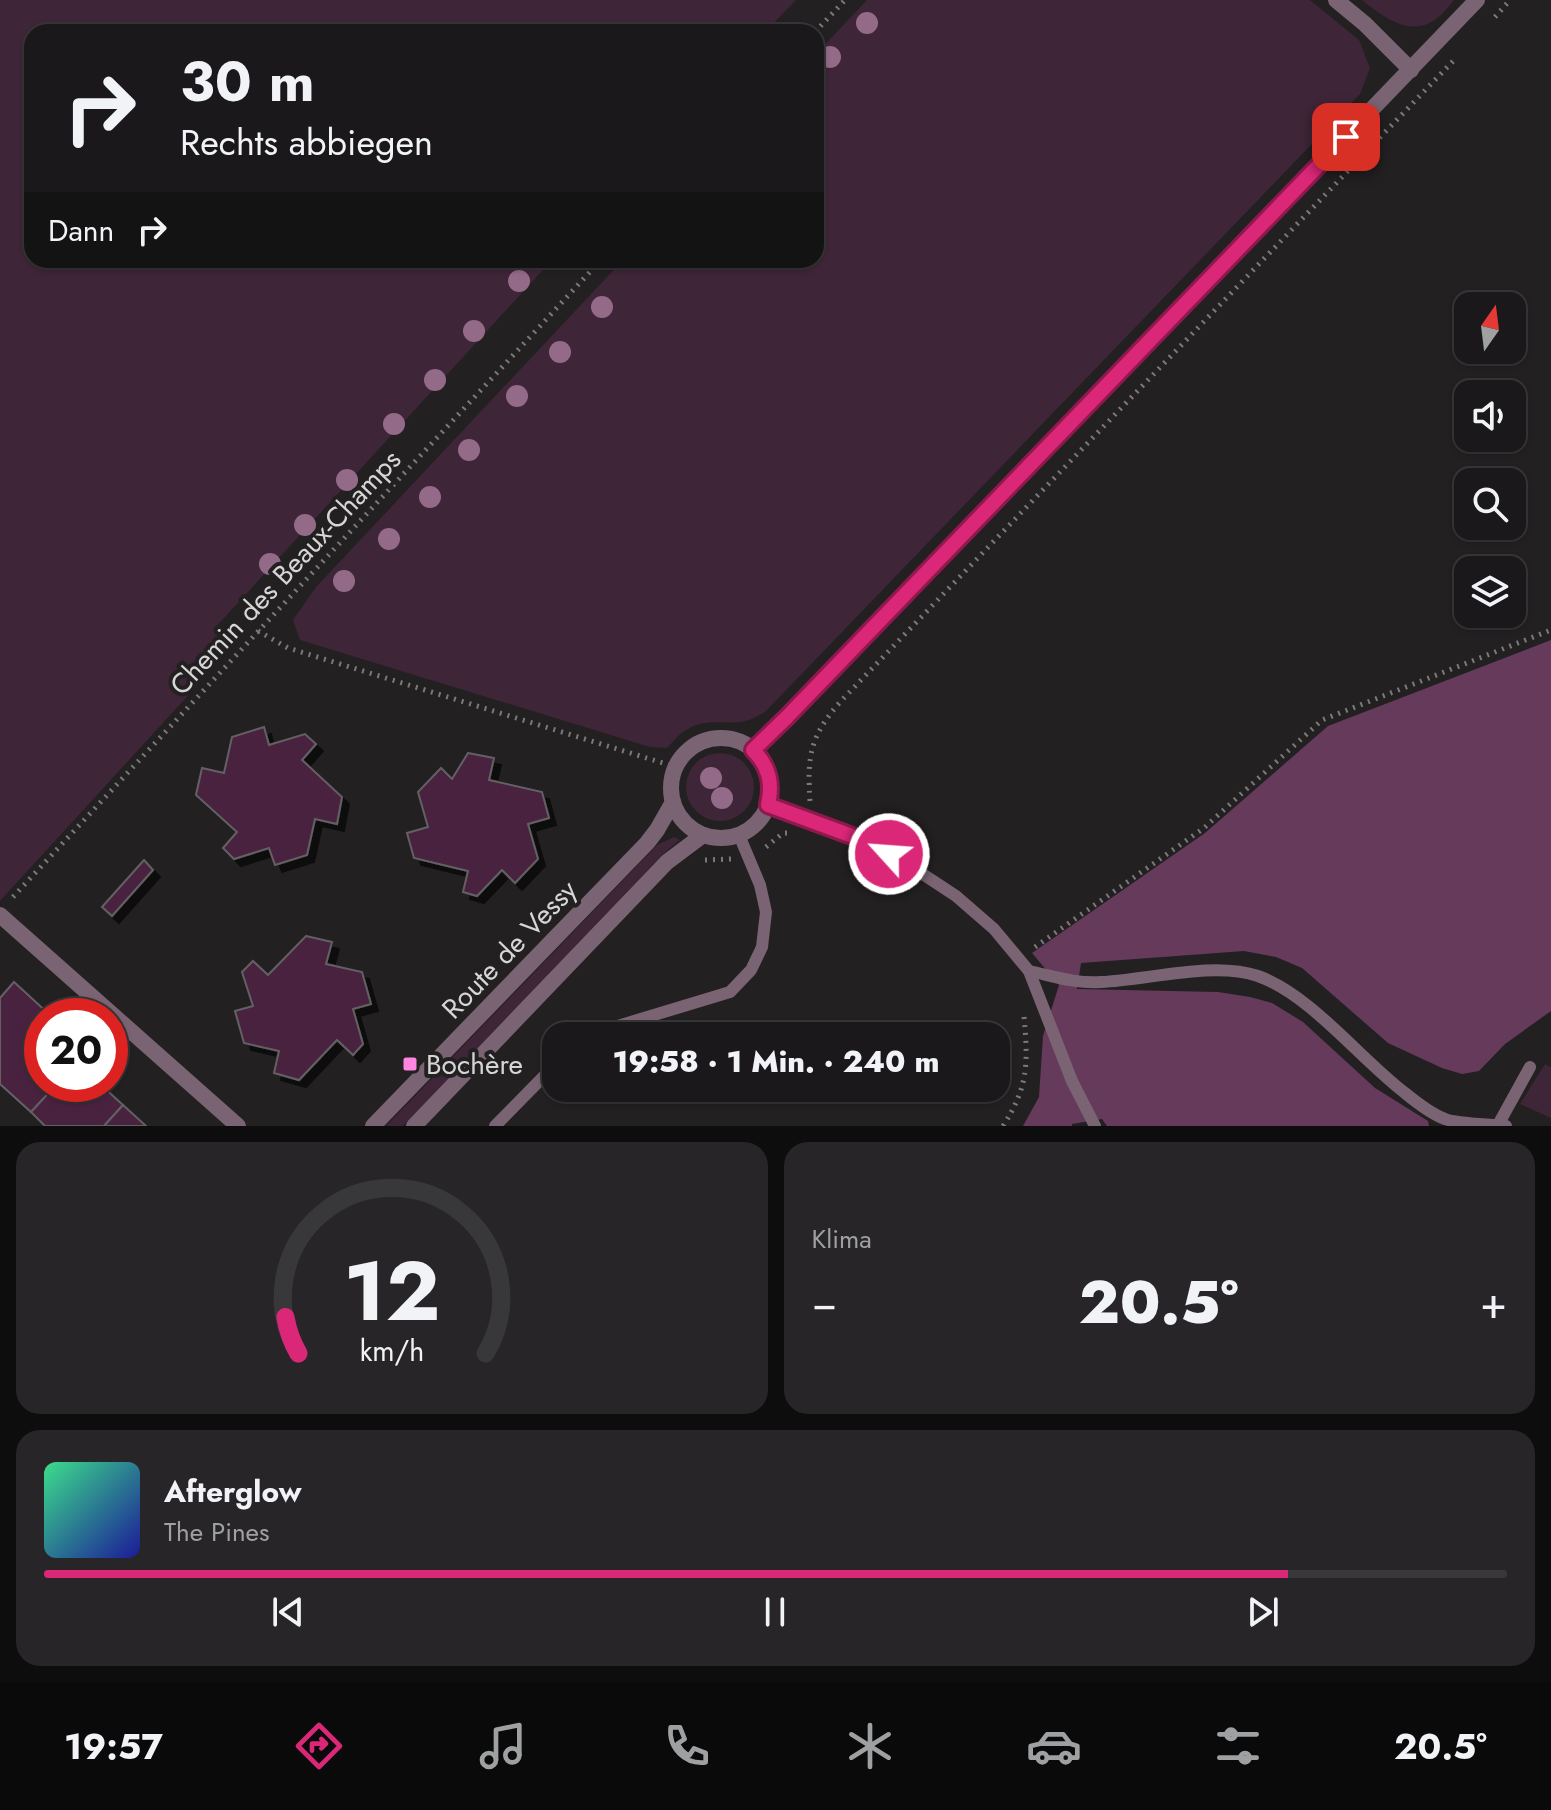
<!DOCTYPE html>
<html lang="de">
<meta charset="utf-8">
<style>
body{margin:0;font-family:Jost,sans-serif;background:#272527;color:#f1f3f6;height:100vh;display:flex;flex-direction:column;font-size:30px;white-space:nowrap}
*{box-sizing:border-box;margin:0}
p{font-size:26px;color:#9fa0a2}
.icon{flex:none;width:44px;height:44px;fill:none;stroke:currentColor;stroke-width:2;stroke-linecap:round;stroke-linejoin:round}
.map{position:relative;height:1126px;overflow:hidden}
.sheet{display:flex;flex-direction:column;gap:16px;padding:16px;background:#0e0d0e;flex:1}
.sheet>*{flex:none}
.guide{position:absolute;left:24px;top:24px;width:800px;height:244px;border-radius:24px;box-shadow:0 2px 6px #0004,0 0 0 2px #383739;background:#1a181a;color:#f1f3f6;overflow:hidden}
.needle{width:52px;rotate:14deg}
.controls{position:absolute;left:1454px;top:292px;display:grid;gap:16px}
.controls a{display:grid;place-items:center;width:72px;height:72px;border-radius:16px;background:#1a181a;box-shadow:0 2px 6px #0004,0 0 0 2px #383739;font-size:40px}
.speed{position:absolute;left:24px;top:998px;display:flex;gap:16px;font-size:40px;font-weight:700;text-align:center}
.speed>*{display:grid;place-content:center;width:104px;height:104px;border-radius:50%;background:#1a181a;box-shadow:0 2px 6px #0004,0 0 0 2px #383739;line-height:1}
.speed .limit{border:12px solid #d22;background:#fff;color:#111}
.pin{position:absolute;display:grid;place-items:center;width:68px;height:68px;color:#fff;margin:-34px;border-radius:16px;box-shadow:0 4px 12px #0006}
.me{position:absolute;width:88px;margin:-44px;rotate:296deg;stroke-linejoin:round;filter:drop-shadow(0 0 6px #0008)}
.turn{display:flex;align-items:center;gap:28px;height:168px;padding:0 24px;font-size:36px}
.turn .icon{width:104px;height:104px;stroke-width:2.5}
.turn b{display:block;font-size:56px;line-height:68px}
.then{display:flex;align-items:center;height:76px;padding:0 24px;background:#0003;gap:16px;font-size:30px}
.big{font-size:60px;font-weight:800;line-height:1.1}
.sheet .tile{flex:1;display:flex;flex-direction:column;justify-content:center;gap:12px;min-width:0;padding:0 28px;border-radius:24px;background:#272527}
.sheet .dial{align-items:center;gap:0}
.dial svg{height:208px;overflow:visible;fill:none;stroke:#383739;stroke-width:7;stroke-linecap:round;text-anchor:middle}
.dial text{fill:#f1f3f6;stroke:none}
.song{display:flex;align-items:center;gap:24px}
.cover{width:96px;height:96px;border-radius:12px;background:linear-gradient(135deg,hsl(150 70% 55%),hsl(240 70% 35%))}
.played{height:8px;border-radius:4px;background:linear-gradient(90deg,#db2777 85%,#383739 85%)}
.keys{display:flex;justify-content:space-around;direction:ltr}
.heat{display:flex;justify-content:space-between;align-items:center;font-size:44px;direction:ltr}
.sheet .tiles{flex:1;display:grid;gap:16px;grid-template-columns:1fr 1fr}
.tile:last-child{grid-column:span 2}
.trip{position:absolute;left:542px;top:1022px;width:468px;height:80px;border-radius:24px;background:#1a181a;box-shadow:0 2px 6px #0004,0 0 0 2px #383739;font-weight:800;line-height:80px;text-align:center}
.tab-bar{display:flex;height:128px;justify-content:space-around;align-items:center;background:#0a0a0a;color:#9fa0a2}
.tab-bar .icon{width:56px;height:56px}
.tab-bar .current{color:#db2777}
.tab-bar b{font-size:36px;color:#f1f3f6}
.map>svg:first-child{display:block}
</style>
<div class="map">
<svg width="1551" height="1126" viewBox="0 0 1551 1126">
<defs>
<filter id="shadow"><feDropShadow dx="7" dy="7" stdDeviation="0" flood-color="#0009"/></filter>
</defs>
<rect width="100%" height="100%" fill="#232022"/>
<g fill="#3e2537">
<path d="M0,0H796L765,32H32V260H552L214,629L227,653L0,901Z"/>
<path d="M867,0H1310L1359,40L1370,68L1360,94L766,711C761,714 755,718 749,720C728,727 709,716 686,730C679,734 673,742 667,748L650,747L300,640L293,620L316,587L623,260H816V54Z"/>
<path d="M1362,0H1454C1449,6 1443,14 1436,19C1410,38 1383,17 1362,0Z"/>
<circle cx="720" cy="787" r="34"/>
<path d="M674,837L680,840L665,852L403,1126H386L657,845Z"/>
<path d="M1545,1064L1551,1067V1118L1520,1104Z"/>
</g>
<path fill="#663a5b" d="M1551,640V1011L1505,1044L1479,1071L1462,1074L1442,1068L1388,1043L1302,968L1276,957L1244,951L1081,963L1077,989L1218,992L1250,997L1272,1003L1303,1022L1375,1088L1428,1121L1429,1126H1107L1102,1119L1072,1124V1126H1023L1039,1097L1043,1036L1059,985L1032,953L1205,833L1328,726Z"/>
<g fill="#4a2040" stroke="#646163" stroke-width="2" filter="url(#shadow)">
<path d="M264,727L269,745L305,734L316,744L302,760L342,797L337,824L315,819L307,855L275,865L269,848L234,859L223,848L237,832L196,795L202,768L224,773L232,737Z"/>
<path d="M468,753L494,758L489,780L542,792L549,818L528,824L538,859L515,883L502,870L477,896L463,892L468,871L414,858L407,833L428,827L418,792L441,768L452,779Z"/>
<path d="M144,860L153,870L112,916L102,907Z"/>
<path d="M306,936L332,942L326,964L362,972L371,1004L353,1009L363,1044L353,1055L337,1040L299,1080L274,1073L279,1051L244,1043L235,1011L253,1006L242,972L253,961L268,975Z"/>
<path d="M14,982L51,1016H42V1084H57L31,1112L0,1084V998Z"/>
<path d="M57,1084H100L123,1105L104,1126H45L31,1112Z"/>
<path d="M123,1105L146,1126H104Z"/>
</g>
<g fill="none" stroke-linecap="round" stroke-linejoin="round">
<g stroke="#7b797a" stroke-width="5" stroke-dasharray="2 6" stroke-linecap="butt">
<path d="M1495,17L1510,0"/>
<path d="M815,32L845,0"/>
<path d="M258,631L288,648L676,767"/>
<path d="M810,801C807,756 810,736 841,701L1455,59"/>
<path d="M766,847L783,833H787"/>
<path d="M705,860L731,859"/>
<path d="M13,897L601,260"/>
<path d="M1035,947L1204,828L1322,720L1551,630"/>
<path d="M1003,1126C1029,1086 1028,1062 1024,1016"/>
</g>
<g stroke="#7a6473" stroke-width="12">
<path d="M768,805L863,840L915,869L956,896L994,929L1029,971L1072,1081L1095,1126"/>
<path d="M1029,971C1053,976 1076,984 1101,982C1148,980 1213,961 1258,976C1311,995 1359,1058 1405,1093C1416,1102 1431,1114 1445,1119C1458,1124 1491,1124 1506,1126"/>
<path d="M596,1036L611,1028L730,992L751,970L762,947L766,912L760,885L739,835"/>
<path d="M1498,1125L1530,1067"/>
<path d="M495,1126L556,1064"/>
</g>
<g stroke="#7a6473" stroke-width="16">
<path d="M1336,0L1365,24L1411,70"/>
<path d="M0,915L238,1126"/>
</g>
<g stroke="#7a6473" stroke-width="16">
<circle cx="721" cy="788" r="50"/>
<path d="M753,750L787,717L1477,0"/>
<path d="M373,1126L647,843L657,830L673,802"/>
<path d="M414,1126L667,862L703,835"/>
</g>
</g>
<g fill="#936a88">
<circle cx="867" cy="23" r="11"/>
<circle cx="830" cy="57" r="11"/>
<circle cx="519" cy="281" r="11"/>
<circle cx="602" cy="307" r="11"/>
<circle cx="474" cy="331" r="11"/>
<circle cx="560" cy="352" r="11"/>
<circle cx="435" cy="380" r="11"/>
<circle cx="517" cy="396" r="11"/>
<circle cx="394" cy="424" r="11"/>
<circle cx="469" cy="450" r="11"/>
<circle cx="347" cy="480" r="11"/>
<circle cx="430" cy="497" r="11"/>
<circle cx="305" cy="525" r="11"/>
<circle cx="389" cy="539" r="11"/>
<circle cx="270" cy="564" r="11"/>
<circle cx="344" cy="581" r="11"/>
<circle cx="711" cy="778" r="11"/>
<circle cx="722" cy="798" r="11"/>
</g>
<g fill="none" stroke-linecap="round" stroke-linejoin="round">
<defs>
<path id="route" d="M889,854L863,840L768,805C773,783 769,766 753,750L787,717L1346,137"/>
</defs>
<use href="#route" stroke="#8e194d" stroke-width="20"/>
<use href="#route" stroke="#db2777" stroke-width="14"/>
</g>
<rect fill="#fe86e0" stroke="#232022" stroke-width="3" x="402" y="1056" width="16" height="16" rx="4"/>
<g text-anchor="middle" stroke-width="8" stroke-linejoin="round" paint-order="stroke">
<g font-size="28" fill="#d7d6d7" stroke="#232022">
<text transform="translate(285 572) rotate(-47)" y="10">Chemin des Beaux-Champs</text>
<text transform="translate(509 949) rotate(-46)" y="10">Route de Vessy</text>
</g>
<g font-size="28" fill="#d7d6d7" stroke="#232022" text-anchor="start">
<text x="426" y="1074">Bochère</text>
</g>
</g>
</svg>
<div class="controls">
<a><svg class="needle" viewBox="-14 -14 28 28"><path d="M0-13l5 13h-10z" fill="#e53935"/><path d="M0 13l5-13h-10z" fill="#9fa0a2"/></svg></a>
<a><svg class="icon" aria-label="sound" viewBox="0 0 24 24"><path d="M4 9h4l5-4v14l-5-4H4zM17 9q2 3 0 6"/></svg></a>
<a><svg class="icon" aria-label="search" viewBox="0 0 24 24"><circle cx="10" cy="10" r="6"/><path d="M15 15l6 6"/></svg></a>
<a><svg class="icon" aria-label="layers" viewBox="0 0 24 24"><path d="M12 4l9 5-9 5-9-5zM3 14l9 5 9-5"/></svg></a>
</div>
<div class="speed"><div class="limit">20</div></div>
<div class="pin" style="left:1346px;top:137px;background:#d93025"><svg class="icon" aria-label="arrive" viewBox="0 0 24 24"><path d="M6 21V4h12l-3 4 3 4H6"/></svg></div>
<svg class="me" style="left:889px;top:854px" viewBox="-20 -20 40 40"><circle r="17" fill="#db2777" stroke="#fff" stroke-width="3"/><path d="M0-11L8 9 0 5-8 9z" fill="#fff"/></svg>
<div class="trip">19:58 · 1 Min. · 240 m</div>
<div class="guide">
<div class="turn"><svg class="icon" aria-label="right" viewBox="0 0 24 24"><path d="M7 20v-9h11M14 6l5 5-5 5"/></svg><div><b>30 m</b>Rechts abbiegen</div></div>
<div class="then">Dann<svg class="icon" aria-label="right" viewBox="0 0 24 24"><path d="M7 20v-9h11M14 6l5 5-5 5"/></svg></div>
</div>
</div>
<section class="sheet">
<div class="tiles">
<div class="tile dial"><svg viewBox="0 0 100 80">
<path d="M14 69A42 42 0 1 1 86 69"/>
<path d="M14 69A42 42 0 0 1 9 55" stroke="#db2777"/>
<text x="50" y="56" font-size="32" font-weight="700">12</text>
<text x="50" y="72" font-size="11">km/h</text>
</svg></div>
<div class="tile"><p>Klima</p>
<div class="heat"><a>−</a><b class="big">20.5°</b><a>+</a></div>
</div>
<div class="tile">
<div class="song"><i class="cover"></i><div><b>Afterglow</b><p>The Pines</p></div></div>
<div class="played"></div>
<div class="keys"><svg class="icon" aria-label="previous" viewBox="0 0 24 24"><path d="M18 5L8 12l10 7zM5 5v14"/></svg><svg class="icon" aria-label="pause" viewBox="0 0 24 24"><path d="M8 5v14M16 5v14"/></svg><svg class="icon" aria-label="next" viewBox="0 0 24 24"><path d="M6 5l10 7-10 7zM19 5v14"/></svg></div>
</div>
</div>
</section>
<nav class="tab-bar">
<b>19:57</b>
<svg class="icon current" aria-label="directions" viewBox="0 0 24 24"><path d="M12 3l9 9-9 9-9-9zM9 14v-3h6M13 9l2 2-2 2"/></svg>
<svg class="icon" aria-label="music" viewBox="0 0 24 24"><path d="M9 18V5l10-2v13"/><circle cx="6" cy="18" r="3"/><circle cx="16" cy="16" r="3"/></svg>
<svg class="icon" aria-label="phone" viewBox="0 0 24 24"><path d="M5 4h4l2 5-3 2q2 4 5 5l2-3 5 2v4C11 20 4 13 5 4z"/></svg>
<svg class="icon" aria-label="climate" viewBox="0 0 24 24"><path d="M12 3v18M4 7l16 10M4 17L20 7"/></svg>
<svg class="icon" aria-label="car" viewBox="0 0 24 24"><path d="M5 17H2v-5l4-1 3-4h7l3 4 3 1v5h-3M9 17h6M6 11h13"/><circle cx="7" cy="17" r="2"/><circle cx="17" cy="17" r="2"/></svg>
<svg class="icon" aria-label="filters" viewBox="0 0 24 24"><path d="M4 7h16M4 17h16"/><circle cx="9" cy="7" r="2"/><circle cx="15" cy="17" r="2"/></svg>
<b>20.5°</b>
</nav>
